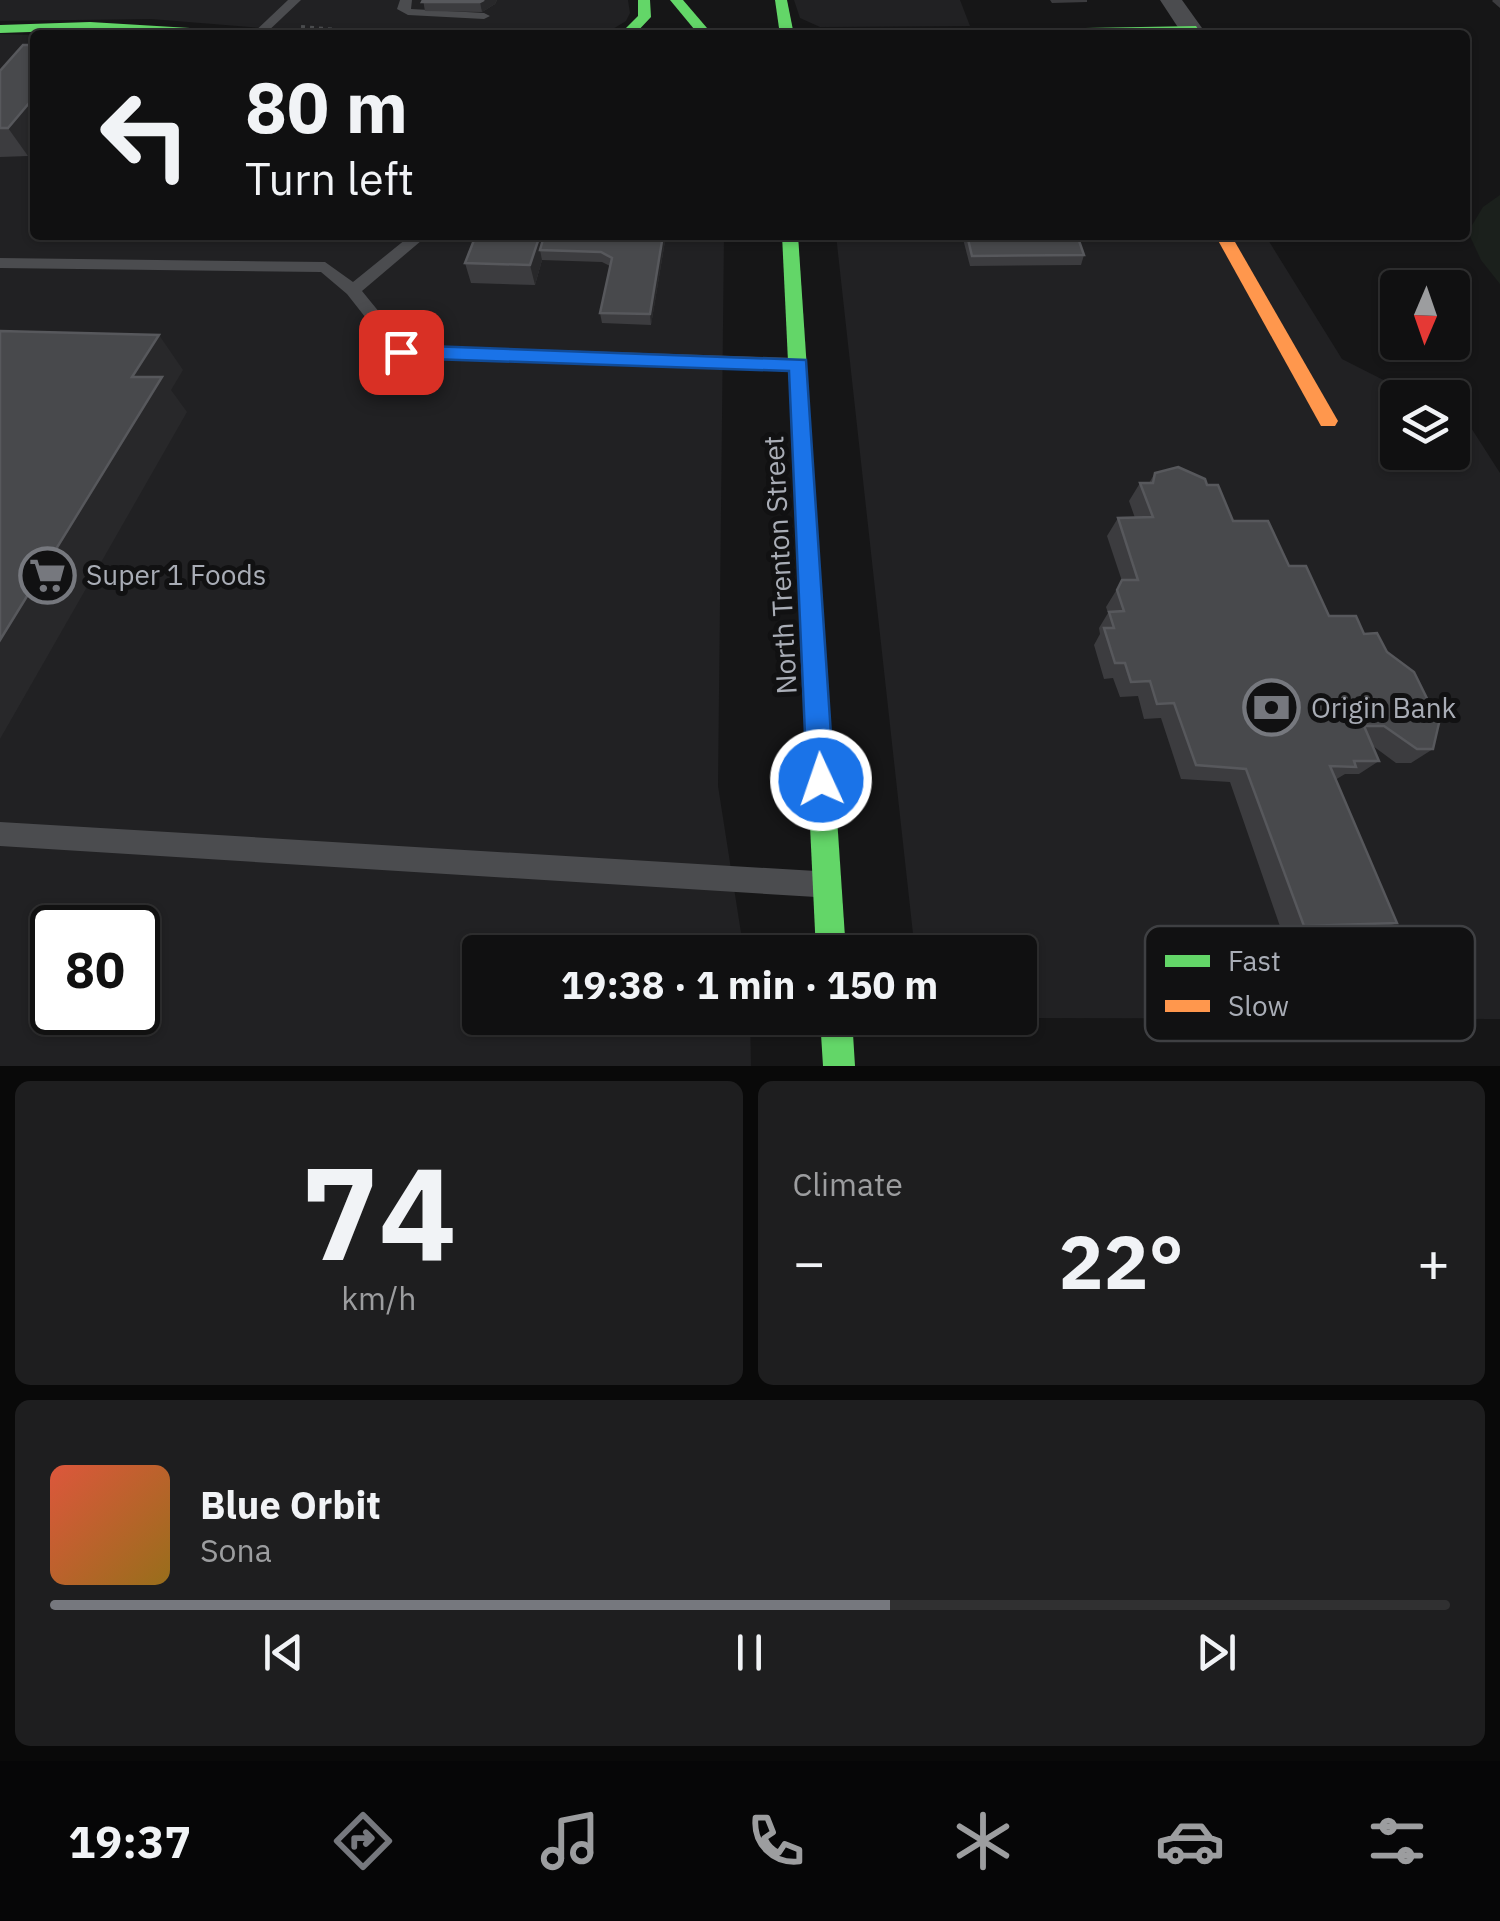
<!DOCTYPE html>
<meta charset="utf-8">
<style>
body{margin:0;font-family:"IBM Plex Sans",sans-serif;background:#1e1e1f;color:#f1f3f6;height:100vh;display:flex;flex-direction:column;font-size:38px;white-space:nowrap}
*{box-sizing:border-box;margin:0}
p{font-size:32px;color:#9c9d9f}
.icon{flex:none;width:55px;height:55px;fill:none;stroke:currentColor;stroke-width:2;stroke-linecap:round;stroke-linejoin:round}
.map{position:relative;height:1066px;overflow:hidden}
.details{display:flex;flex-direction:column;gap:15px;padding:15px;background:#090909;flex:1}
.details>*{flex:none}
.guide{position:absolute;left:30px;top:30px;width:1440px;height:210px;border-radius:10px;box-shadow:0 2px 8px #0004,0 0 0 2px #303031;background:#101011;color:#f1f3f6;overflow:hidden}
.needle{width:65px;rotate:182deg}
.fabs{position:absolute;left:1380px;top:270px;display:grid;gap:20px}
.fabs a{display:grid;place-items:center;width:90px;height:90px;border-radius:10px;background:#101011;box-shadow:0 2px 8px #0004,0 0 0 2px #303031;font-size:50px}
.speed{position:absolute;left:30px;top:905px;display:flex;gap:20px;font-size:50px;font-weight:700;text-align:center}
.speed>*{display:grid;place-content:center;width:130px;height:130px;border-radius:50%;background:#101011;box-shadow:0 2px 8px #0004,0 0 0 2px #303031;line-height:1}
.speed .limit{border:5px solid #111;border-radius:15px;background:#fff;color:#111}
.pin{position:absolute;display:grid;place-items:center;width:85px;height:85px;color:#fff;margin:-42px;border-radius:20px;box-shadow:0 5px 15px #0006}
.me{position:absolute;width:110px;margin:-55px;rotate:357deg;stroke-linejoin:round;filter:drop-shadow(0 0 8px #0008)}
.turn{display:flex;align-items:center;gap:35px;height:210px;padding:0 50px;font-size:45px}
.turn .icon{width:130px;height:130px;stroke-width:2.5}
.turn b{display:block;font-size:70px;line-height:85px}
.big{font-size:75px;font-weight:700;line-height:1.1}
.details .tile{flex:1;display:flex;flex-direction:column;justify-content:center;gap:15px;min-width:0;padding:0 35px;border-radius:15px;background:#1e1e1f}
.details .dial{align-items:center;gap:0}
.dial b{font-size:130px;line-height:1}
.song{display:flex;align-items:center;gap:30px}
.cover{width:120px;height:120px;border-radius:15px;background:linear-gradient(135deg,hsl(10 70% 55%),hsl(40 70% 35%))}
.played{height:10px;border-radius:5px;background:linear-gradient(90deg,#76787e 60%,#303031 60%)}
.keys{display:flex;justify-content:space-around;direction:ltr}
.heat{display:flex;justify-content:space-between;align-items:center;font-size:55px;direction:ltr}
.details .tiles{flex:1;display:grid;gap:15px;grid-template-columns:1fr 1fr}
.tile:last-child{grid-column:span 2}
.trip{position:absolute;left:462px;top:935px;width:575px;height:100px;border-radius:10px;background:#101011;box-shadow:0 2px 8px #0004,0 0 0 2px #303031;font-weight:700;line-height:100px;text-align:center}
.tab-bar{display:flex;height:160px;justify-content:space-around;align-items:center;background:#060607;color:#9c9d9f}
.tab-bar .icon{width:70px;height:70px}
.tab-bar .active{color:#76787e}
.tab-bar b{font-size:45px;color:#f1f3f6}
.map>svg:first-child{display:block}
</style>
<div class="map">
<svg width="1500" height="1066" viewBox="0 0 1500 1066">
<rect width="100%" height="100%" fill="#161617"/>
<g fill="#212123" fill-rule="evenodd">
<path d="M0,0H628L630,13L626,21L603,35H347L151,19L0,21Z"/>
<path d="M794,0H960L970,26L820,27L800,18Z"/>
<path d="M0,34L35,35V235H724L718,786L744,952H480V1018H750L751,1066H0ZM52,928H138V1012H52Z"/>
<path d="M836,235H1265L1342,359L1417,397L1398,398V452H1452L1453,416L1468,423L1500,473V1019L956,1018H1020V952H915Z"/>
</g>
<path fill="#1b201c" d="M1500,195V284L1481,260L1468,232L1483,207Z"/>
<g fill="none" stroke-linecap="round" stroke-linejoin="round">
<path stroke="#4c4e50" stroke-width="4" stroke-dasharray="4 5" stroke-linecap="butt" d="M301,27L398,35"/>
<g fill="#4b4c4f" fill-rule="evenodd">
<path d="M288,0H301L264,35H251Z"/>
<path d="M400,0H412L411,9L484,13L490,16L484,19L408,15L397,9Z"/>
<path d="M411,235H428L362,291L406,345L797,358L806,364L797,370L401,357L395,355L347,294L321,272L0,268V258L325,262L353,282Z"/>
<path d="M0,822L816,871L825,875L829,884L825,893L816,897L0,846Z"/>
</g>
<path fill="#4b4c4f" fill-rule="evenodd" d="M1160,0H1182L1207,35H1183Z"/>
<g fill="#63d668" fill-rule="evenodd">
<path d="M638,0H650L651,17L634,35H619L638,16Z"/>
<path d="M670,0H683L713,35H699Z"/>
<path d="M775,0H787L794,35H780Z"/>
<path d="M90,22L240,31L247,35L90,30L0,33V25Z"/>
<path d="M1196,26L1198,29L1191,33L916,35L923,31Z"/>
<path d="M782,235H798L846,952H816Z"/>
<path d="M820,1018H852L855,1066H823Z"/>
</g>
<path fill="#ff974d" fill-rule="evenodd" d="M1215,235H1231L1338,421L1335,426H1321Z"/>
</g>
<g fill="#3c3c3f">
<path d="M423,0H497L495,4L482,12L425,11Z"/>
<path d="M1050,0H1087V2L1052,3Z"/>
<path d="M1493,0H1500V8L1492,1Z"/>
<path d="M0,71L28,156L0,157Z"/>
<path d="M476,235H550L607,238L666,235L651,325L602,323L600,313L610,266L602,262L542,260L535,285L471,283L465,263Z"/>
<path d="M962,235H1077L1084,255L1081,265L970,266Z"/>
<path d="M1155,473L1207,485L1233,521L1289,566L1329,616L1364,634L1433,749L1411,763H1396L1373,746L1379,761L1359,774H1345L1335,780L1397,923L1373,932L1283,935L1230,782L1181,779L1161,718L1144,719L1138,696L1120,697L1113,678L1104,679L1094,645L1100,634L1099,628L1108,613L1106,607L1122,581L1107,536L1118,518H1135L1129,501L1140,483H1149Z"/>
</g>
<g fill="#28282a">
<path d="M484,0H497L495,4L482,12L480,2Z"/>
<path d="M35,96V147L28,156L8,128Z"/>
<path d="M540,235H550L545,250H540L542,260L535,285L530,265Z"/>
<path d="M663,235H666L651,325L650,314Z"/>
<path d="M159,335L183,370L171,390L187,412L0,739V640L132,377Z"/>
</g>
<g fill="#48494c" stroke="#57585c" stroke-width="2.5">
<path d="M423,0H484L480,2H422Z"/>
<path d="M23,45H35V96L8,128H0V71Z"/>
<path d="M476,235H540L530,265L465,263Z"/>
<path d="M612,235H663L650,314L600,313L612,258L601,252L540,250L544,236L607,238Z"/>
<path d="M967,235H1077L1084,255L972,256Z"/>
<path d="M0,331L159,335L132,377H162L0,640Z"/>
<path d="M1178,467L1205,479L1207,485H1218L1233,521H1268L1289,566H1306L1329,616H1356L1364,634L1377,633L1387,652L1414,672L1439,723L1433,749H1417L1384,726H1364L1379,761H1354L1356,767L1330,766L1397,923L1304,926L1246,769L1196,765L1174,703L1157,704L1150,681L1131,682L1125,663H1115L1104,628H1114L1109,612L1124,611L1117,590L1122,580H1138L1118,518L1153,517L1140,483H1153L1155,473Z"/>
</g>
<path fill="#1a73e8" stroke="#114b97" stroke-width="2.5" d="M401,345L806,360L834,780L830,789L821,793L811,789L807,780L789,371L401,358L391,352Z"/>
<defs>
<symbol id="supermarket-ring" viewBox="-11 -11 22 22"><circle r="9.5" fill="#111112" stroke="#76787e" stroke-width="1.5"/><path d="M-6-5.5h2.5l.6 2H6L4.5 2H-2.5L-4.4-4H-6ZM-1.5 3.2a1.3 1.3 0 1 0 .1 0ZM3 3.2a1.3 1.3 0 1 0 .1 0Z" fill="#76787e"/></symbol>
<symbol id="bank-ring" viewBox="-11 -11 22 22"><circle r="9.5" fill="#111112" stroke="#76787e" stroke-width="1.5"/><path d="M-6-4H6V4H-6ZM0-2.3a2.3 2.3 0 1 0 0 4.6a2.3 2.3 0 1 0 0-4.6Z" fill="#76787e"/></symbol>
</defs>
<g fill-rule="evenodd">
<use href="#supermarket-ring" x="16" y="544" width="63" height="63"/>
<use href="#bank-ring" x="1240" y="676" width="63" height="63"/>
</g>
<g text-anchor="middle" stroke-width="10" stroke-linejoin="round" paint-order="stroke">
<g font-size="28" fill="#a9adb6" stroke="#111112">
<text transform="translate(780 565) rotate(-93)" y="10">North Trenton Street</text>
</g>
<g font-size="28" fill="#a9adb6" stroke="#111112" text-anchor="start">
<text x="86" y="585">Super 1 Foods</text>
<text x="1311" y="718">Origin Bank</text>
</g>
</g>
<rect x="1145" y="926" width="330" height="115" rx="15" fill="#111112" stroke="#3f4043" stroke-width="2.5"/>
<rect x="1165" y="955" width="45" height="12" fill="#63d668"/>
<rect x="1165" y="1000" width="45" height="12" fill="#ff974d"/>
<g font-size="28" fill="#a9adb6">
<text x="1228" y="971">Fast</text>
<text x="1228" y="1016">Slow</text>
</g>
</svg>
<div class="fabs">
<a><svg class="needle" viewBox="-14 -14 28 28"><path d="M0-13l5 13h-10z" fill="#e53935"/><path d="M0 13l5-13h-10z" fill="#9c9d9f"/></svg></a>
<a><svg class="icon" aria-label="layers" viewBox="0 0 24 24"><path d="M12 4l9 5-9 5-9-5zM3 14l9 5 9-5"/></svg></a>
</div>
<div class="speed"><div class="limit">80</div></div>
<div class="pin" style="left:401px;top:352px;background:#d93025"><svg class="icon" aria-label="arrive" viewBox="0 0 24 24"><path d="M6 21V4h12l-3 4 3 4H6"/></svg></div>
<svg class="me" style="left:821px;top:780px" viewBox="-20 -20 40 40"><circle r="17" fill="#1a73e8" stroke="#fff" stroke-width="3"/><path d="M0-11L8 9 0 5-8 9z" fill="#fff"/></svg>
<div class="trip">19:38 · 1 min · 150 m</div>
<div class="guide">
<div class="turn"><svg class="icon" aria-label="left" viewBox="0 0 24 24"><path d="M17 20v-9H6M10 6l-5 5 5 5"/></svg><div><b>80 m</b>Turn left</div></div>
</div>
</div>
<section class="details">
<div class="tiles">
<div class="tile dial"><b>74</b><p>km/h</p></div>
<div class="tile"><p>Climate</p>
<div class="heat"><a>−</a><b class="big">22°</b><a>+</a></div>
</div>
<div class="tile">
<div class="song"><i class="cover"></i><div><b>Blue Orbit</b><p>Sona</p></div></div>
<div class="played"></div>
<div class="keys"><svg class="icon" aria-label="previous" viewBox="0 0 24 24"><path d="M18 5L8 12l10 7zM5 5v14"/></svg><svg class="icon" aria-label="pause" viewBox="0 0 24 24"><path d="M8 5v14M16 5v14"/></svg><svg class="icon" aria-label="next" viewBox="0 0 24 24"><path d="M6 5l10 7-10 7zM19 5v14"/></svg></div>
</div>
</div>
</section>
<nav class="tab-bar">
<b>19:37</b>
<svg class="icon active" aria-label="directions" viewBox="0 0 24 24"><path d="M12 3l9 9-9 9-9-9zM9 14v-3h6M13 9l2 2-2 2"/></svg>
<svg class="icon" aria-label="music" viewBox="0 0 24 24"><path d="M9 18V5l10-2v13"/><circle cx="6" cy="18" r="3"/><circle cx="16" cy="16" r="3"/></svg>
<svg class="icon" aria-label="phone" viewBox="0 0 24 24"><path d="M5 4h4l2 5-3 2q2 4 5 5l2-3 5 2v4C11 20 4 13 5 4z"/></svg>
<svg class="icon" aria-label="climate" viewBox="0 0 24 24"><path d="M12 3v18M4 7l16 10M4 17L20 7"/></svg>
<svg class="icon" aria-label="car" viewBox="0 0 24 24"><path d="M5 17H2v-5l4-1 3-4h7l3 4 3 1v5h-3M9 17h6M6 11h13"/><circle cx="7" cy="17" r="2"/><circle cx="17" cy="17" r="2"/></svg>
<svg class="icon" aria-label="filters" viewBox="0 0 24 24"><path d="M4 7h16M4 17h16"/><circle cx="9" cy="7" r="2"/><circle cx="15" cy="17" r="2"/></svg>
</nav>
